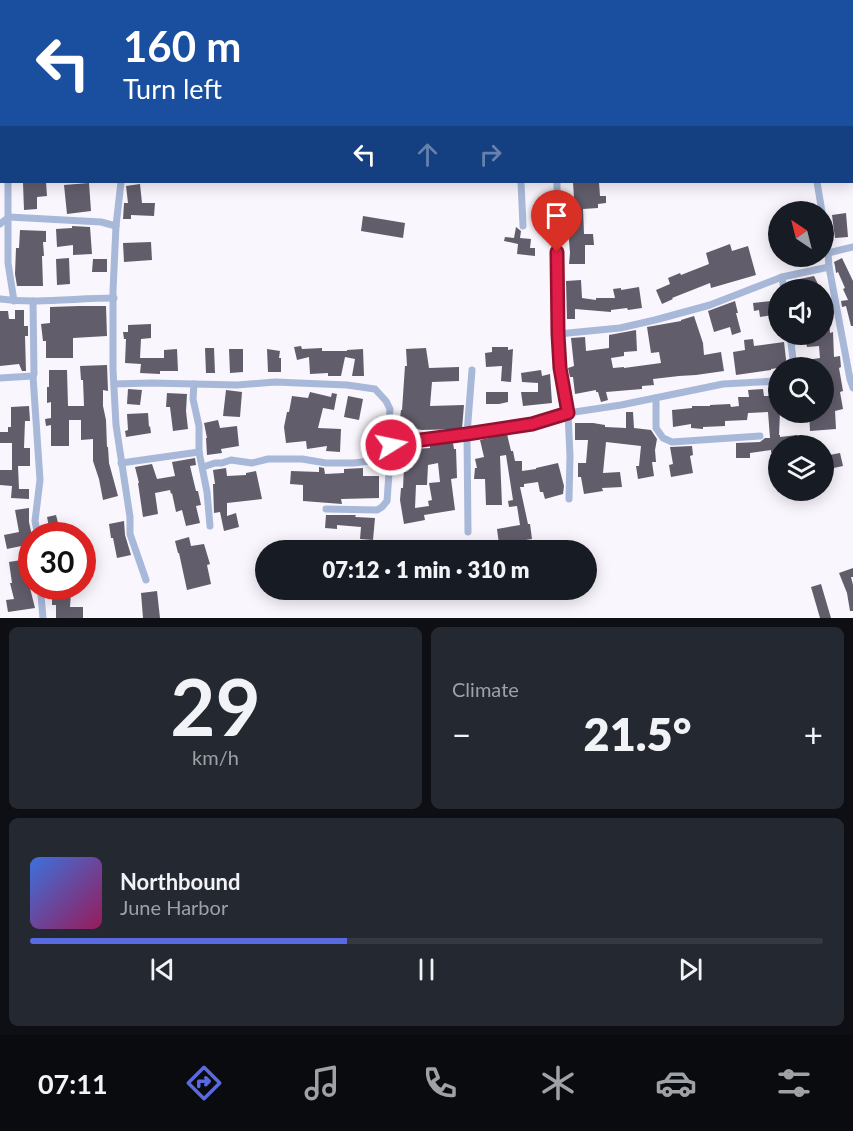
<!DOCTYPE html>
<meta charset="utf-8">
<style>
body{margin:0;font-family:Lato,sans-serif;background:#242831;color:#f1f3f6;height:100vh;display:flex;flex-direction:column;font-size:22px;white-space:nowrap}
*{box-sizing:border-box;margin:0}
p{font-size:20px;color:#9ea1a6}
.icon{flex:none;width:33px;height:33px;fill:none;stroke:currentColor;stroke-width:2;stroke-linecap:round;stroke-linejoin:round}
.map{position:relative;height:618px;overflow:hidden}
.sheet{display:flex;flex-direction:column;gap:9px;padding:9px;background:#0d0f14;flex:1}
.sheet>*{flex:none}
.guide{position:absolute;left:0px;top:0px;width:854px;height:183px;box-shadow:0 3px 15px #0003;background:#1a4fa0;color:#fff;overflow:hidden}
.needle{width:39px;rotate:325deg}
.fabs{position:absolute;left:768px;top:201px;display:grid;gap:12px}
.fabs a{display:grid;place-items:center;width:66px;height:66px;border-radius:50%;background:#171b24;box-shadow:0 3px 15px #0003;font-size:30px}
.speed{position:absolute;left:18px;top:522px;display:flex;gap:12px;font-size:30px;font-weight:700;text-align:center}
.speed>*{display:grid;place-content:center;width:78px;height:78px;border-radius:50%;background:#171b24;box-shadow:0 3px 15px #0003;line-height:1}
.speed .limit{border:9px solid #d22;background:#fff;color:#111}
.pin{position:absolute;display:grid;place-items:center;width:51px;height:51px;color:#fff;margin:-62px -26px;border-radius:50% 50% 50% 0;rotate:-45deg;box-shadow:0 0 6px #0007}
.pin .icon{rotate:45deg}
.me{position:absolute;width:66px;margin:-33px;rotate:80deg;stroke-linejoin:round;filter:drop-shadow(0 0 4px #0008)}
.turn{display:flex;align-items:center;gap:21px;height:126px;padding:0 24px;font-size:27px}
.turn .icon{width:78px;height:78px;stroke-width:2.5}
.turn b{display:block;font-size:42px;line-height:51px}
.lanes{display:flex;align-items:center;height:57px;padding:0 24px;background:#0003;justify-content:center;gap:30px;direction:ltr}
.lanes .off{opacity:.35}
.big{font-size:45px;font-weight:800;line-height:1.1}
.sheet .card{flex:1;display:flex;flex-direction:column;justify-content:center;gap:9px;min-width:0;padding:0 21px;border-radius:9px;background:#242831}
.sheet .dial{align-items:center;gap:0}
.dial b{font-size:78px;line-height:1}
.song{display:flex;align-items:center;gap:18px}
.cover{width:72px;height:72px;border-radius:9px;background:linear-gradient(135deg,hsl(220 70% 55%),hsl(330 70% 35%))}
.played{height:6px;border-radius:3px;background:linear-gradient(90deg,#596ae1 40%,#363941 40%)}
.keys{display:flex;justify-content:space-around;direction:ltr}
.heat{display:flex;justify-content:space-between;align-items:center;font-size:33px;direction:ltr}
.sheet .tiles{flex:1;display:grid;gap:9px;grid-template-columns:1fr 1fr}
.card:last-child{grid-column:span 2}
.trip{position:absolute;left:255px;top:540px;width:342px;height:60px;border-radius:30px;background:#171b24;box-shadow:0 3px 15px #0003;font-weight:800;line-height:60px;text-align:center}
.tab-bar{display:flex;height:96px;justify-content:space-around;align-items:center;background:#090b0e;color:#9ea1a6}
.tab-bar .icon{width:42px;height:42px}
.tab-bar .active{color:#596ae1}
.tab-bar b{font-size:27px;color:#f1f3f6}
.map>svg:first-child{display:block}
</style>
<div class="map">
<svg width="853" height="618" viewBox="0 0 853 618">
<rect width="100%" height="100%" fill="#f9f6fd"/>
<g fill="#625d6b" fill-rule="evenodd">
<path d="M46,182L47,196L37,197V209L24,210L23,183Z"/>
<path d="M573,182H599L600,196H606V203L598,204V208L583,209L584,234H593L594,245H585V264H569L570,253L567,215H575Z"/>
<path d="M89,183L91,211L67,214L64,185Z"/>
<path d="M140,184L142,203H155L154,216L131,215V219H123L124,203H128L126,186Z"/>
<path d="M846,213L848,237L835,238L832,215Z"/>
<path d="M363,216L405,223L403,238L361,231Z"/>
<path d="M72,226L90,227L92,254L73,255V245L57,247L56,229L72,228Z"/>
<path d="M516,227L521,231L520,238L531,239L530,248H535V256L517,254L518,244L504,241L505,237L514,238Z"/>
<path d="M20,230L46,231V242H43L44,256H42L43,286H17L15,274L16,248H19Z"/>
<path d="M151,242L152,260L124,262L123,243Z"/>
<path d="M730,244L732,251L748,246L756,275L711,288L710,283L672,298L673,299L662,304L656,290L670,284L668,278L680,273L681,275L709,264L706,253Z"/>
<path d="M69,258L70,284L57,285L56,259Z"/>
<path d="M842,258L853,281V326H851L846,306L842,307L841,301L848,300L843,289L845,288L838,272L836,273L835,266L834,262Z"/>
<path d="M93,259H107V272H92Z"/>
<path d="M814,276L821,290H814L811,283L802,286V285L791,286L790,281Z"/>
<path d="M581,280L582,298L596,300V298H615L613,289L621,288V290L639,287L642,308L628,310L627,308L611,310V312L575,309V319H567L566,281Z"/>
<path d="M735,301L738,313H736L741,332L732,335L730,327L714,332L708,311Z"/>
<path d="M771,301L772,315L760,317L759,310L754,311L753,303Z"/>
<path d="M828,305L830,333L833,332L834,357L840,356L841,367L839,368L843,391L840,392L843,409L835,411L836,429L810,431L809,412H824V368H808L807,360L820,358L819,346L807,347L805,336L824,334V306Z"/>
<path d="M79,306H106L107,336L73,338V358H46V341H43L41,324L50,323V307Z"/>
<path d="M15,310H24V326H28V336H25L26,371H22L19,364L0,366V311H8L9,319H15Z"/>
<path d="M694,316L703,343L704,355L721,352L724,371L696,375L679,376L653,379L654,385L642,386V389L606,392L608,400L601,402L598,392H596V390L575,394L573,377H570L568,368L574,366L571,338L585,337L586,351L609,348V335L636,330L637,351L624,352V356L611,358L613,368L624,367V368L661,363L659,352L651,353L647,327L681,321V320Z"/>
<path d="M151,324V338L141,339L140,358H164V350L177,349L178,371H160V374L140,373L141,364L125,363L126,339H124L123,332H128V325Z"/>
<path d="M753,339L754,346L784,342L787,368H778L771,369V370L736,375L733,352L745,350L744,340Z"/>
<path d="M301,346L302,349L322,348V351H347V350L363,349L364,376H352L355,359L345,357L341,376H328V373L310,374L309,357L297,360L294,347Z"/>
<path d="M492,347H508V350L513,349L511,382L501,381L502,366L486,367L485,353L492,352Z"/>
<path d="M205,348H214L215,373H206Z"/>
<path d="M426,348L429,368L459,367V381L432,382L430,406L464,405L462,429L422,430L399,426L401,410H402L405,366H407L406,349Z"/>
<path d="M229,349H243V372L230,373Z"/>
<path d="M267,349L280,351L279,358H281V372H268Z"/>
<path d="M107,365L108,391L103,390V406L106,420L107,447H108L109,463L118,496L103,500L99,479L93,461V439L81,440V420H69V446H51V425L46,426L45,419L51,418V402L47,403V387H49V370H67L68,406H84L83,380H81L80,366Z"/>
<path d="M541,370L542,376L550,374L552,403L523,406L521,392H538V383L522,382L521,373Z"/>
<path d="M128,389L142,390L140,405L127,404Z"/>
<path d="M763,389L764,396H778V412H780L779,435H780V437L797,435L798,446H778V452L771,453V450L750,453V458H736V443L760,442L765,438H770L768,412L748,413L747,420L725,421V426L703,427V429L691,428V424L673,427L672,410L692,408V406H710V405L730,404L731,407L739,406L738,397H749L748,390Z"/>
<path d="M226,390L242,392L240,417L223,416Z"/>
<path d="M310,392L331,397L332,393L337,394L334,410L323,408L318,428L341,429L340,452L326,451L327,446L307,449L306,441L286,443L284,427L287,412H289L292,396L308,398Z"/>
<path d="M486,392H508V402L499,404H486Z"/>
<path d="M167,393L187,394L186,411L188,429L173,431L170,407H166Z"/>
<path d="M348,396L363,399L359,420L344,417Z"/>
<path d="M29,406L30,421H25L24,448H30V466H18L19,489H29V499L11,498L12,486L0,485V470H12V443H0V432H8V427H11V407Z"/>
<path d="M626,412H633L634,428L651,430L657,439L655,450L656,462H652L654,476L638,479L636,466H639L641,446L606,442L603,473L620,472L622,487L602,488L603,491L584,494L581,477H578V463H586L588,440H575V423H593L605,425V427L626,428Z"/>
<path d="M148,413L149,427L150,426L151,433L126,437L125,431L128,430L127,414Z"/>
<path d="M218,420L220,428L237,426L239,446L221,449L222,453L207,455L206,438H207L204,423Z"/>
<path d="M507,434L511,451H513L515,461H522V471L536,469V468L558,463L564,486L563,494L545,499L543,492H540L538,482L524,484V487H520L528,524H530L532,539L499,544L497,529L520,525L517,506L509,507L508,501L513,500L506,455L500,456L502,505H486L485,479H474L475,468H477L475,459L484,457L480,440Z"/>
<path d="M453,443L454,449H456L457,478L451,479L455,510L424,515L425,520L404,524L400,500L401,488H403L404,466H403L401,454L408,453L407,448L414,447V449L430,448V445ZM438,463L440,482L429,483L432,500L428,501L429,506L415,508L416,485H427L428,465Z"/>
<path d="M692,446L693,455L690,456L693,473L671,477L669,465L673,464L670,447Z"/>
<path d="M840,453L843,466L824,470V456Z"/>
<path d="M195,458L196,465L190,466L196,491H198L201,505L196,506L200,523L186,526L182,510L176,512L172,493L171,494L170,490L155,493L158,514L143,517L138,483H139L135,467L152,464L157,479L175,476L172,462Z"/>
<path d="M319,467L324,468L325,474L344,473V469L363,468V476H379V498L341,499L342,504L303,501V485L290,484L291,471L319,472Z"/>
<path d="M226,468L227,476L246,475V473L256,471L262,499L227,503V516L236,513L239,527L224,531L220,512L214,513L213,484H215L213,470Z"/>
<path d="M29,508V522L32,536V571L26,572L35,608L8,612L6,600L14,599L10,583H12L9,562L27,559L26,545L7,549L4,535L19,532L15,510Z"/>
<path d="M56,515L61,534L51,536L47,517Z"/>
<path d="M326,515H356L355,517L375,518L373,540L360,539L361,527L337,525V529L325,528Z"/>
<path d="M124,521L125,535L131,555L117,558L113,538H111L109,524Z"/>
<path d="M189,537L191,546L204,544L210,564L207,565L211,584L187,590L179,553H178L175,541Z"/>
<path d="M853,568V577H851L853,585V611H850L847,593L839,573Z"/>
<path d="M821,584L831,618H820L811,587Z"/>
<path d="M157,591L160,618H143L141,593Z"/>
<path d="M52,592H71L70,607H83V618H56V605H52Z"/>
</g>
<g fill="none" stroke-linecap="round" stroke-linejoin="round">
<g stroke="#a8b8d8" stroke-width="7">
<path d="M5,0V2"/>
<path d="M66,0V2"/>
<path d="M185,0L186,2"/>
<path d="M462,0V2"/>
<path d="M805,0L806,2"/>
<path d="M255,2V0"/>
<path d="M566,2V0"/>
<path d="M8,182V263L14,301"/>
<path d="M121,182L116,226L113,291V370L116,425L130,517V534L146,580"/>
<path d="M521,182L523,226"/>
<path d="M557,182L558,334L560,368L568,413L570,456L569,499"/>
<path d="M817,182L822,212"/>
<path d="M824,223L828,253L829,267L850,379L853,388"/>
<path d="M0,224L9,217L101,222L116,226"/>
<path d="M828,253L853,247"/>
<path d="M782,277L784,290"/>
<path d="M0,299C38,304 76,298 114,298"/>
<path d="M33,301L34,374L33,376L40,480L35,521L38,536"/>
<path d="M558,334L620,328L655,320L710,305L782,277L829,267"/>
<path d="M790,334L794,368"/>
<path d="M0,378L33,376"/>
<path d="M114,384L151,383L237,385L275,382L347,385L375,389L386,401L390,409L389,421L391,445L387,501L382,507L377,510L326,509"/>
<path d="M194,384L193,399L199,426V452L207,492L210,526"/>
<path d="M656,398V428L663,438L672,442L760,436"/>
<path d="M796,412V414"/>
<path d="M121,463L199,452"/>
<path d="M203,467L215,463H222L231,460L252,463L268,459H302L326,463H354L377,460L391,445L403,441H413L467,434L532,424L568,413L621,405L723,384L778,381"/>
<path d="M468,532L467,434L472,370"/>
<path d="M41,586V595L43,618"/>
</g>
</g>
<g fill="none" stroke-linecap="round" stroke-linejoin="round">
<defs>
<path id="route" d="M391,445L404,441H413L467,434L532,424L568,413L560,368L558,334L557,252"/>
</defs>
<use href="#route" stroke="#92132f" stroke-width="15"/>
<use href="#route" stroke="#e11d48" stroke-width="10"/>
</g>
</svg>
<div class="fabs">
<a><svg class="needle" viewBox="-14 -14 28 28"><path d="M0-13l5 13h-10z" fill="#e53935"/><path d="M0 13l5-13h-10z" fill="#9ea1a6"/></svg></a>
<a><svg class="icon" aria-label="sound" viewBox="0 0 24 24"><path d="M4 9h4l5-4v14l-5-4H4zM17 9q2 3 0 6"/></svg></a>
<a><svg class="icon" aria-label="search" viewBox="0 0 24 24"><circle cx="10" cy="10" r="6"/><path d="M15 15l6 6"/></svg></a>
<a><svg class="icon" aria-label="layers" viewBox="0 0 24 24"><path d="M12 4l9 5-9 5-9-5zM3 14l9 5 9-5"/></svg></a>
</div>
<div class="speed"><div class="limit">30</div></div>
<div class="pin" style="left:557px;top:252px;background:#d93025"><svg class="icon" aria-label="arrive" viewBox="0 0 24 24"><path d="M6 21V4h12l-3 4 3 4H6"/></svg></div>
<svg class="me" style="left:391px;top:445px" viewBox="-20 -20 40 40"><circle r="17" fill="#e11d48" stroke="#fff" stroke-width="3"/><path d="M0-11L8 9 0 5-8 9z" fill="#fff"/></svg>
<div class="trip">07:12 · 1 min · 310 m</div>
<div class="guide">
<div class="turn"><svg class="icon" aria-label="left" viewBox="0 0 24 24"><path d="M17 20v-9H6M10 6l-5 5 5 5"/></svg><div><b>160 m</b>Turn left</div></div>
<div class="lanes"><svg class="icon" aria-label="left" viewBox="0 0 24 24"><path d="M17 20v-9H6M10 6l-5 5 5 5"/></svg><svg class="icon off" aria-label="ahead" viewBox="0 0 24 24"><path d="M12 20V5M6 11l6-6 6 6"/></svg><svg class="icon off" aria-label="right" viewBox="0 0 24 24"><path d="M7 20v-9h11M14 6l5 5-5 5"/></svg></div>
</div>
</div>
<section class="sheet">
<div class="tiles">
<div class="card dial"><b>29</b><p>km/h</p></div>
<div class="card"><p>Climate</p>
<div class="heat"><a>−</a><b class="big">21.5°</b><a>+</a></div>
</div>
<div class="card">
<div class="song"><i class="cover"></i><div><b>Northbound</b><p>June Harbor</p></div></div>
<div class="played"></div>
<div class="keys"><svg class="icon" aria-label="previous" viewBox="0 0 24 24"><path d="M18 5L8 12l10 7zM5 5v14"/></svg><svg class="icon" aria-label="pause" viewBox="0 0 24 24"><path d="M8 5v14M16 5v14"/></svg><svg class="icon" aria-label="next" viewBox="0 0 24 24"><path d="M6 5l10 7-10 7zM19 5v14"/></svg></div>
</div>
</div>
</section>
<nav class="tab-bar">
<b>07:11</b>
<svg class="icon active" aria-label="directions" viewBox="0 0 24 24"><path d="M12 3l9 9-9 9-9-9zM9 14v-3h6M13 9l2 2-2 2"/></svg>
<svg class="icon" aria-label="music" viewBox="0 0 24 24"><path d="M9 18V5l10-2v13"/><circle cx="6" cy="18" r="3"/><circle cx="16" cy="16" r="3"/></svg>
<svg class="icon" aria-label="phone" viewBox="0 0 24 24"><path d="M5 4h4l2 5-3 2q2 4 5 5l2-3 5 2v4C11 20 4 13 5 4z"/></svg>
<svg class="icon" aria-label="climate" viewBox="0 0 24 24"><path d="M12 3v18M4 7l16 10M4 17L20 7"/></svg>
<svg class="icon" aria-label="car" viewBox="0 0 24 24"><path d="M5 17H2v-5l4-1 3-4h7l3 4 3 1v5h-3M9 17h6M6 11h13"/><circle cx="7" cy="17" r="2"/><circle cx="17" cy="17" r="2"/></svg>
<svg class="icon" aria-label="filters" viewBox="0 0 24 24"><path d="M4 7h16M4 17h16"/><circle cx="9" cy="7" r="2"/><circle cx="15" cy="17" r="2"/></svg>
</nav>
